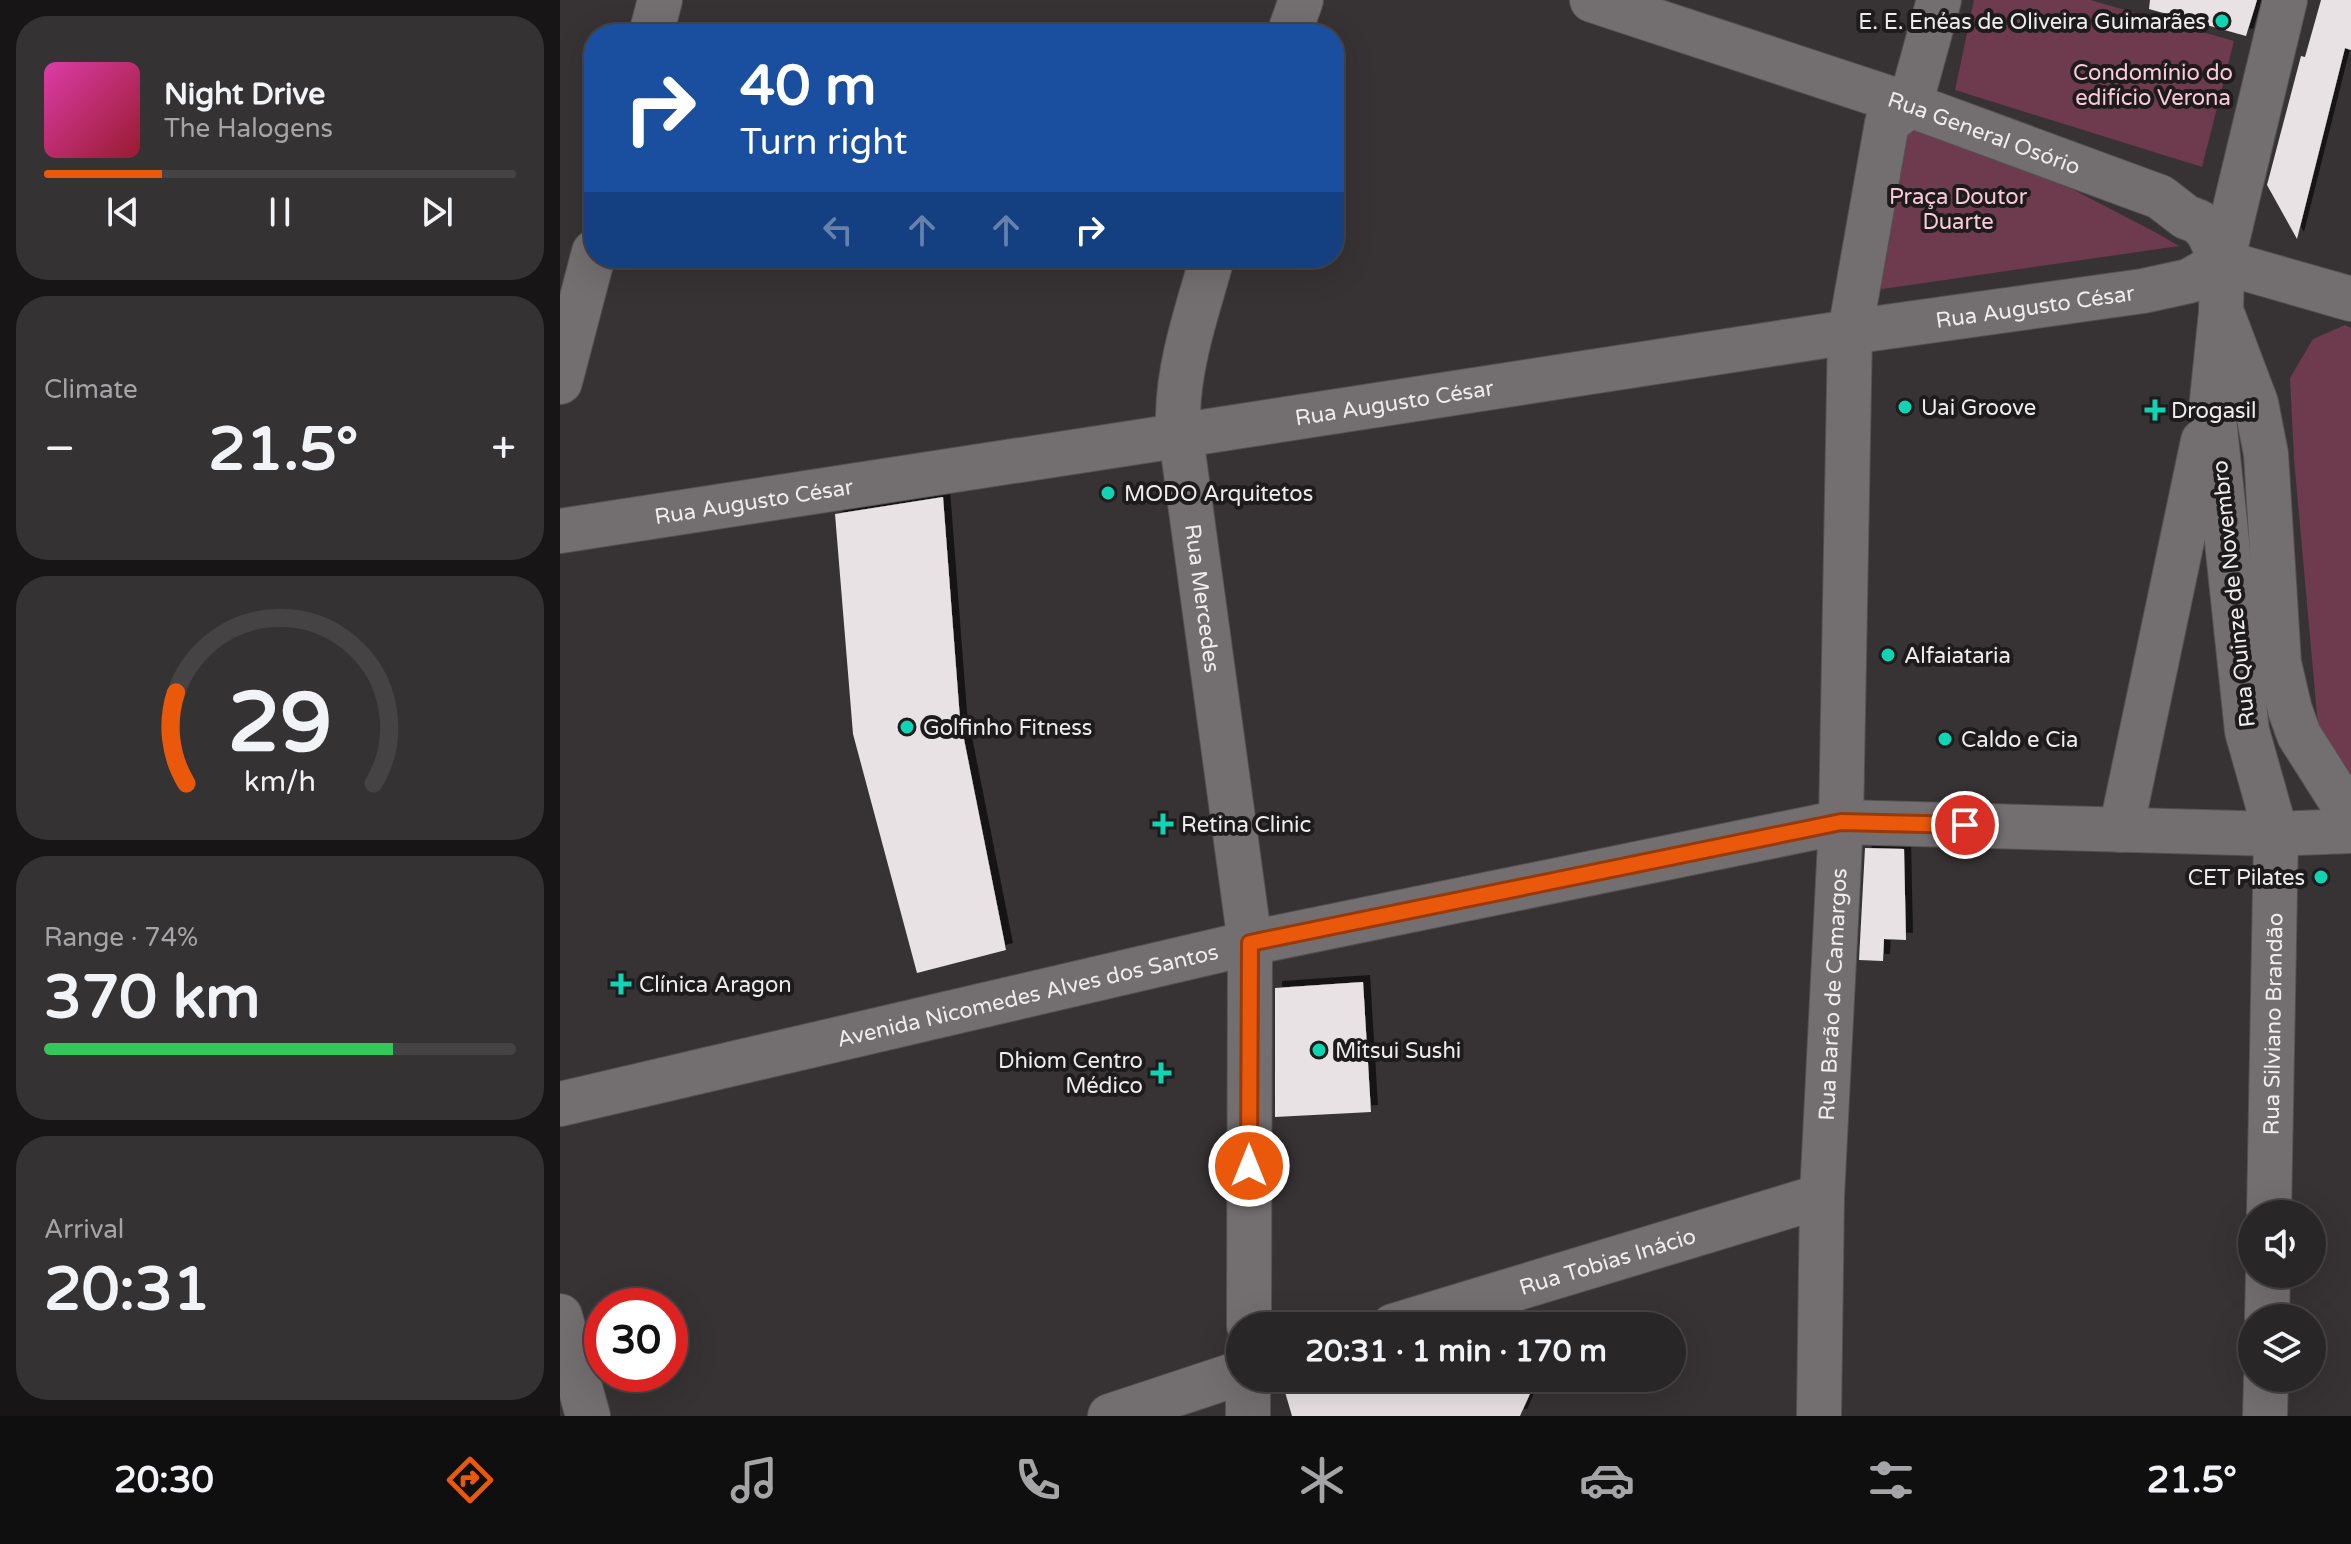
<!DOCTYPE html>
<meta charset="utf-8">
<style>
body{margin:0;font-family:"Varela Round",sans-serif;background:#353233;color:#f1f3f6;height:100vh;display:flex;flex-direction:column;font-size:30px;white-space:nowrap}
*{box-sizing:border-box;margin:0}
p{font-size:26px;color:#a5a5a7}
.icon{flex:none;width:44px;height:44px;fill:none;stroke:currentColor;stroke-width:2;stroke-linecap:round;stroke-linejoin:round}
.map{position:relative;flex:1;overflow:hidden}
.sheet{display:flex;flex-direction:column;gap:16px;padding:16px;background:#171515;width:560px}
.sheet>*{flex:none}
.hud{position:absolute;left:24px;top:24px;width:760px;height:244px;border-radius:32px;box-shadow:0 8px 32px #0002,0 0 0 2px #454344;background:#1a4fa0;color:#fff;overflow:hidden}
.fabs{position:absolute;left:1678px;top:1200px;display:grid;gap:16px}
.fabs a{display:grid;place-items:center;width:88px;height:88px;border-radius:50%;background:#292627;box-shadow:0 8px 32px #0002,0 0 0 2px #454344;font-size:40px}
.speed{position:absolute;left:24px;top:1288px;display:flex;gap:16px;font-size:40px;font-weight:700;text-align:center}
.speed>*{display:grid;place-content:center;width:104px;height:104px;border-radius:50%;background:#292627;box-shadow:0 8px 32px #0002,0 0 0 2px #454344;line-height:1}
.speed .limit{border:12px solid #d22;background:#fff;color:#111}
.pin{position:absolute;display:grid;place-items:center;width:68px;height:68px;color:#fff;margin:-34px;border:4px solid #fff;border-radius:50%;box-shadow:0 2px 8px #0007}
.me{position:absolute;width:88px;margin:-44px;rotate:0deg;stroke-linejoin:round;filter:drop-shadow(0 0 6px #0008)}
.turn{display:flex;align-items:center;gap:28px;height:168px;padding:0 24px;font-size:36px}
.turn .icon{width:104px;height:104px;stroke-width:2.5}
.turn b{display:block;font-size:56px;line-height:68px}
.lanes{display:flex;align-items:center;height:76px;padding:0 24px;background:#0003;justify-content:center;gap:40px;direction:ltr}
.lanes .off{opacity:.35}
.big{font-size:60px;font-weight:700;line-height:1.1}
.sheet .card{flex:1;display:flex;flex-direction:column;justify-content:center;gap:12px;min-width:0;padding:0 28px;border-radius:32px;background:#353233}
.sheet .dial{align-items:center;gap:0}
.dial svg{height:208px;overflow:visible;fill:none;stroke:#454344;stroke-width:7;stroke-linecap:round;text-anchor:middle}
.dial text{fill:#f1f3f6;stroke:none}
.song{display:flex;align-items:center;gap:24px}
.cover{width:96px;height:96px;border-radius:12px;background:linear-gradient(135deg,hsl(320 70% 55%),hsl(350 70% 35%))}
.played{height:8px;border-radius:4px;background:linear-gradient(90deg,#ea580c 25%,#454344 25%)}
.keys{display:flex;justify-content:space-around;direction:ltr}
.heat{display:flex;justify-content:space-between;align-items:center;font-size:44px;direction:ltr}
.charge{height:12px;border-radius:6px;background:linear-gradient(90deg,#34c759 74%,#454344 0)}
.trip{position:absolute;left:666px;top:1312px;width:460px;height:80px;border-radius:40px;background:#292627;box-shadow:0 8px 32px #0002,0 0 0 2px #454344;font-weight:700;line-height:80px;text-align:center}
.tabs{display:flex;height:128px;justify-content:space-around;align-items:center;background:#100f10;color:#a5a5a7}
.tabs .icon{width:56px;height:56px}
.tabs .active{color:#ea580c}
.tabs b{font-size:36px;color:#f1f3f6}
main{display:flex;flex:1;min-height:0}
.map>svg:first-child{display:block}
</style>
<main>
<section class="sheet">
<div class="card">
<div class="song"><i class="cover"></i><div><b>Night Drive</b><p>The Halogens</p></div></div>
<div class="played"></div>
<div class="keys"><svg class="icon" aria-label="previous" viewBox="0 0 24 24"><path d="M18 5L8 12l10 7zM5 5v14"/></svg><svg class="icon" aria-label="pause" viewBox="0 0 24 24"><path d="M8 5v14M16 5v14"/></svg><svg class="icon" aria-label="next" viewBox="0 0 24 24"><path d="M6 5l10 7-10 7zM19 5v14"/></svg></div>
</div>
<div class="card"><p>Climate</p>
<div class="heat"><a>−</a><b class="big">21.5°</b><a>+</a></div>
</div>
<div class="card dial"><svg viewBox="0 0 100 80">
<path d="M14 69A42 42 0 1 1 86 69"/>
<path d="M14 69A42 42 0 0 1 10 34" stroke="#ea580c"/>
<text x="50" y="56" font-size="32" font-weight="700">29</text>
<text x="50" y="72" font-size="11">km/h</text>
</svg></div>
<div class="card"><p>Range · 74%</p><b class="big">370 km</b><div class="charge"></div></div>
<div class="card"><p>Arrival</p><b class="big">20:31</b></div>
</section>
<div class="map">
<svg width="1791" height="1416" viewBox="0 0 1791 1416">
<defs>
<filter id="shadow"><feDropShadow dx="7" dy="-7" stdDeviation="0" flood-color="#0009"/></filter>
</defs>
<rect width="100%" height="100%" fill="#373234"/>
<g fill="#6d3a4e">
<path d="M1414,0H1530L1674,41L1642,167L1395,90Z"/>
<path d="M1350,105L1593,231L1619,246L1309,291Z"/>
<path d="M1785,325L1791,328V782L1763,748L1757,715L1734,459L1730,378L1753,339Z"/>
</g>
<g fill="#e8e2e4" filter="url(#shadow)">
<path d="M1590,0H1697L1686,36L1589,9Z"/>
<path d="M1761,0H1791V50L1785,48L1737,239L1707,185L1741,56L1745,57Z"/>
<path d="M383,497L400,719L446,950L357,973L293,734L275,514Z"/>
<path d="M1305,848L1344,849L1346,940L1324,939L1323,961L1299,960Z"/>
<path d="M803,982L811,1112L715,1117V988Z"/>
<path d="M768,1378H977L960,1416H732L725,1392Z"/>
</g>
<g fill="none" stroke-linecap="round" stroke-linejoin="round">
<defs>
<g id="minor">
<path id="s1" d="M1032,0L1350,105L1600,197L1626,217L1639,222L1648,232L1662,262L1791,299"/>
<path d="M91,34L100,0"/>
<path d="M729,34L741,0"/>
<path id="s2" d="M652,258C638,309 619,361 618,415L690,943L689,1326"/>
<path d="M1664,318L1696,403L1706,454L1719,663L1730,710L1739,735L1791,817"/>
<path d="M0,382L34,252"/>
<path id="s3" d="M0,531L1290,332L1583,291L1629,281L1662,262"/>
<path d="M1561,830L1643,441"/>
<path id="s4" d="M0,1104L690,943L1281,822L1716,834L1791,831"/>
<path id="s5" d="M1709,1214L1716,834L1687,731L1652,400L1661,312L1662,262L1725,0"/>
<path d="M0,1316L28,1416"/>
<path d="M1707,1318L1708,1274"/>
<path id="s6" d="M833,1326L1262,1196"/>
<path d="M550,1416L680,1373"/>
<path d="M688,1416V1378"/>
<path id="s7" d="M1259,1416L1262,1196L1281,822L1290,332L1327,123L1350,105L1379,0"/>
<path d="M1705,1416L1706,1378"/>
</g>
</defs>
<use href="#minor" stroke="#545152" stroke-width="46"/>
<use href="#minor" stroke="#736f70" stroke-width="44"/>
</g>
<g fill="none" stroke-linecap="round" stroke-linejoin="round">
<defs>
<path id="route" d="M689,1166L690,943L1281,822L1405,825"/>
</defs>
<use href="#route" stroke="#983908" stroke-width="20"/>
<use href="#route" stroke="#ea580c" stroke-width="14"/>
</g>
<g fill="#10d5b4" stroke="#1d1b1b" stroke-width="3">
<circle cx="1662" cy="21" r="8"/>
<circle cx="1345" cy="407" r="8"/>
<path d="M1591 398h8v8h8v8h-8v8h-8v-8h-8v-8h8z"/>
<circle cx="548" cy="493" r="8"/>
<circle cx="1328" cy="655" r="8"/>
<circle cx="347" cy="727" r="8"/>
<circle cx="1385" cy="739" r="8"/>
<path d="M599 812h8v8h8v8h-8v8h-8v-8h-8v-8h8z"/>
<circle cx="1761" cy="877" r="8"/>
<path d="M57 972h8v8h8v8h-8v8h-8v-8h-8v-8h8z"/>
<circle cx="759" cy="1050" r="8"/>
<path d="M597 1061h8v8h8v8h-8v8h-8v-8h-8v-8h8z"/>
</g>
<g text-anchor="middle" stroke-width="8" stroke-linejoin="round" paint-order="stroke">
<g font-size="22" fill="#efeced" stroke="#1d1b1b" text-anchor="start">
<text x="1646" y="29" text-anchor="end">E. E. Enéas de Oliveira Guimarães</text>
<text x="1361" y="415">Uai Groove</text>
<text x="1611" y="418">Drogasil</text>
<text x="564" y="501">MODO Arquitetos</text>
<text x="1344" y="663">Alfaiataria</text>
<text x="363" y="735">Golfinho Fitness</text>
<text x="1401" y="747">Caldo e Cia</text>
<text x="621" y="832">Retina Clinic</text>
<text x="1745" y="885" text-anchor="end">CET Pilates</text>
<text x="79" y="992">Clínica Aragon</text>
<text x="775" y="1058">Mitsui Sushi</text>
<text x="583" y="1068" text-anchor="end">Dhiom Centro<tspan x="583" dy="25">Médico</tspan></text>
</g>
<g font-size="22" fill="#fbcada" stroke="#1d1b1b">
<text x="1593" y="80">Condomínio do<tspan x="1593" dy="25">edifício Verona</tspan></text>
<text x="1398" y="204">Praça Doutor<tspan x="1398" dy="25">Duarte</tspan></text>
</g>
<g font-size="22" fill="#efeced" stroke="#1d1b1b">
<text dy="8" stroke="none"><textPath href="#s1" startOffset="414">Rua General Osório</textPath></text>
<text dy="8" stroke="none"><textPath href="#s3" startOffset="1492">Rua Augusto César</textPath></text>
<text dy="8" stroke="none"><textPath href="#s3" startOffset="844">Rua Augusto César</textPath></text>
<text dy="8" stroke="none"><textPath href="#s3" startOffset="196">Rua Augusto César</textPath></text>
<text transform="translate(1673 594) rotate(-96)" y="8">Rua Quinze de Novembro</text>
<text dy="8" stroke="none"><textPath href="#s2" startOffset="346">Rua Mercedes</textPath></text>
<text dy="8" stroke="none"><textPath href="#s7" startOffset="422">Rua Barão de Camargos</textPath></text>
<text dy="8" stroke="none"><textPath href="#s4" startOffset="480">Avenida Nicomedes Alves dos Santos</textPath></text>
<text dy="8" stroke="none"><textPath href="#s5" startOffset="190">Rua Silviano Brandão</textPath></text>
<text dy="8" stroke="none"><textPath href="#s6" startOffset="224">Rua Tobias Inácio</textPath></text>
</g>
</g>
</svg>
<div class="fabs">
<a><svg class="icon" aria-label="sound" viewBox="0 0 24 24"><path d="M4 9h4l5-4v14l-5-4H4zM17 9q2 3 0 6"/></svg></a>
<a><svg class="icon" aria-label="layers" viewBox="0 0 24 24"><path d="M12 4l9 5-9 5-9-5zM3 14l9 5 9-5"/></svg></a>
</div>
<div class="speed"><div class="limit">30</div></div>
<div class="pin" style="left:1405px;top:825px;background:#d93025"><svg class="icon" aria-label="arrive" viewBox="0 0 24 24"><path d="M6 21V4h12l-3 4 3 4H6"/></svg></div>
<svg class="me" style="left:689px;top:1166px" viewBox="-20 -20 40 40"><circle r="17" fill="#ea580c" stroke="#fff" stroke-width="3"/><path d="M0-11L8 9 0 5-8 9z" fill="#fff"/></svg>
<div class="trip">20:31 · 1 min · 170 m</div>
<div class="hud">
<div class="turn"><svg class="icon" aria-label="right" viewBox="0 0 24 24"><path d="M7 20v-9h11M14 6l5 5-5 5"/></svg><div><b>40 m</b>Turn right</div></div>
<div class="lanes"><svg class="icon off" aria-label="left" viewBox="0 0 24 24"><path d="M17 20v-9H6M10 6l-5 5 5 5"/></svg><svg class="icon off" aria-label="ahead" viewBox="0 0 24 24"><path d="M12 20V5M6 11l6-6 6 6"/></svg><svg class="icon off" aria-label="ahead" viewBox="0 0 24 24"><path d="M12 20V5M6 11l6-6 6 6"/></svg><svg class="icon" aria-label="right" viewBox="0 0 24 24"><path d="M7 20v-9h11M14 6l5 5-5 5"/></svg></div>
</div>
</div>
</main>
<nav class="tabs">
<b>20:30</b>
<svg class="icon active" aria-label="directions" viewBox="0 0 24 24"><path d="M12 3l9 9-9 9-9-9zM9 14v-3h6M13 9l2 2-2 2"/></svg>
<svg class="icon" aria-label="music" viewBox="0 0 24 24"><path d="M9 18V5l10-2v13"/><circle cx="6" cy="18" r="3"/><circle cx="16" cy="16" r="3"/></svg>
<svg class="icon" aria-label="phone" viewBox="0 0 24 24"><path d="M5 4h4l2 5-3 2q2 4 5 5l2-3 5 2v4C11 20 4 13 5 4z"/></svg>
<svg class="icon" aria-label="climate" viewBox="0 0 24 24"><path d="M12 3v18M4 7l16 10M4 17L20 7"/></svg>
<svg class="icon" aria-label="car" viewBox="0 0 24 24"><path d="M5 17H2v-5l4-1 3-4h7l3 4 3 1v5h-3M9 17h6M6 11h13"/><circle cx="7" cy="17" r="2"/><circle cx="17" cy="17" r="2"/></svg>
<svg class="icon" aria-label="filters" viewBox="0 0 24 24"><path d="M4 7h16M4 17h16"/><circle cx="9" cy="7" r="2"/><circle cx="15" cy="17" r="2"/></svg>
<b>21.5°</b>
</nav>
